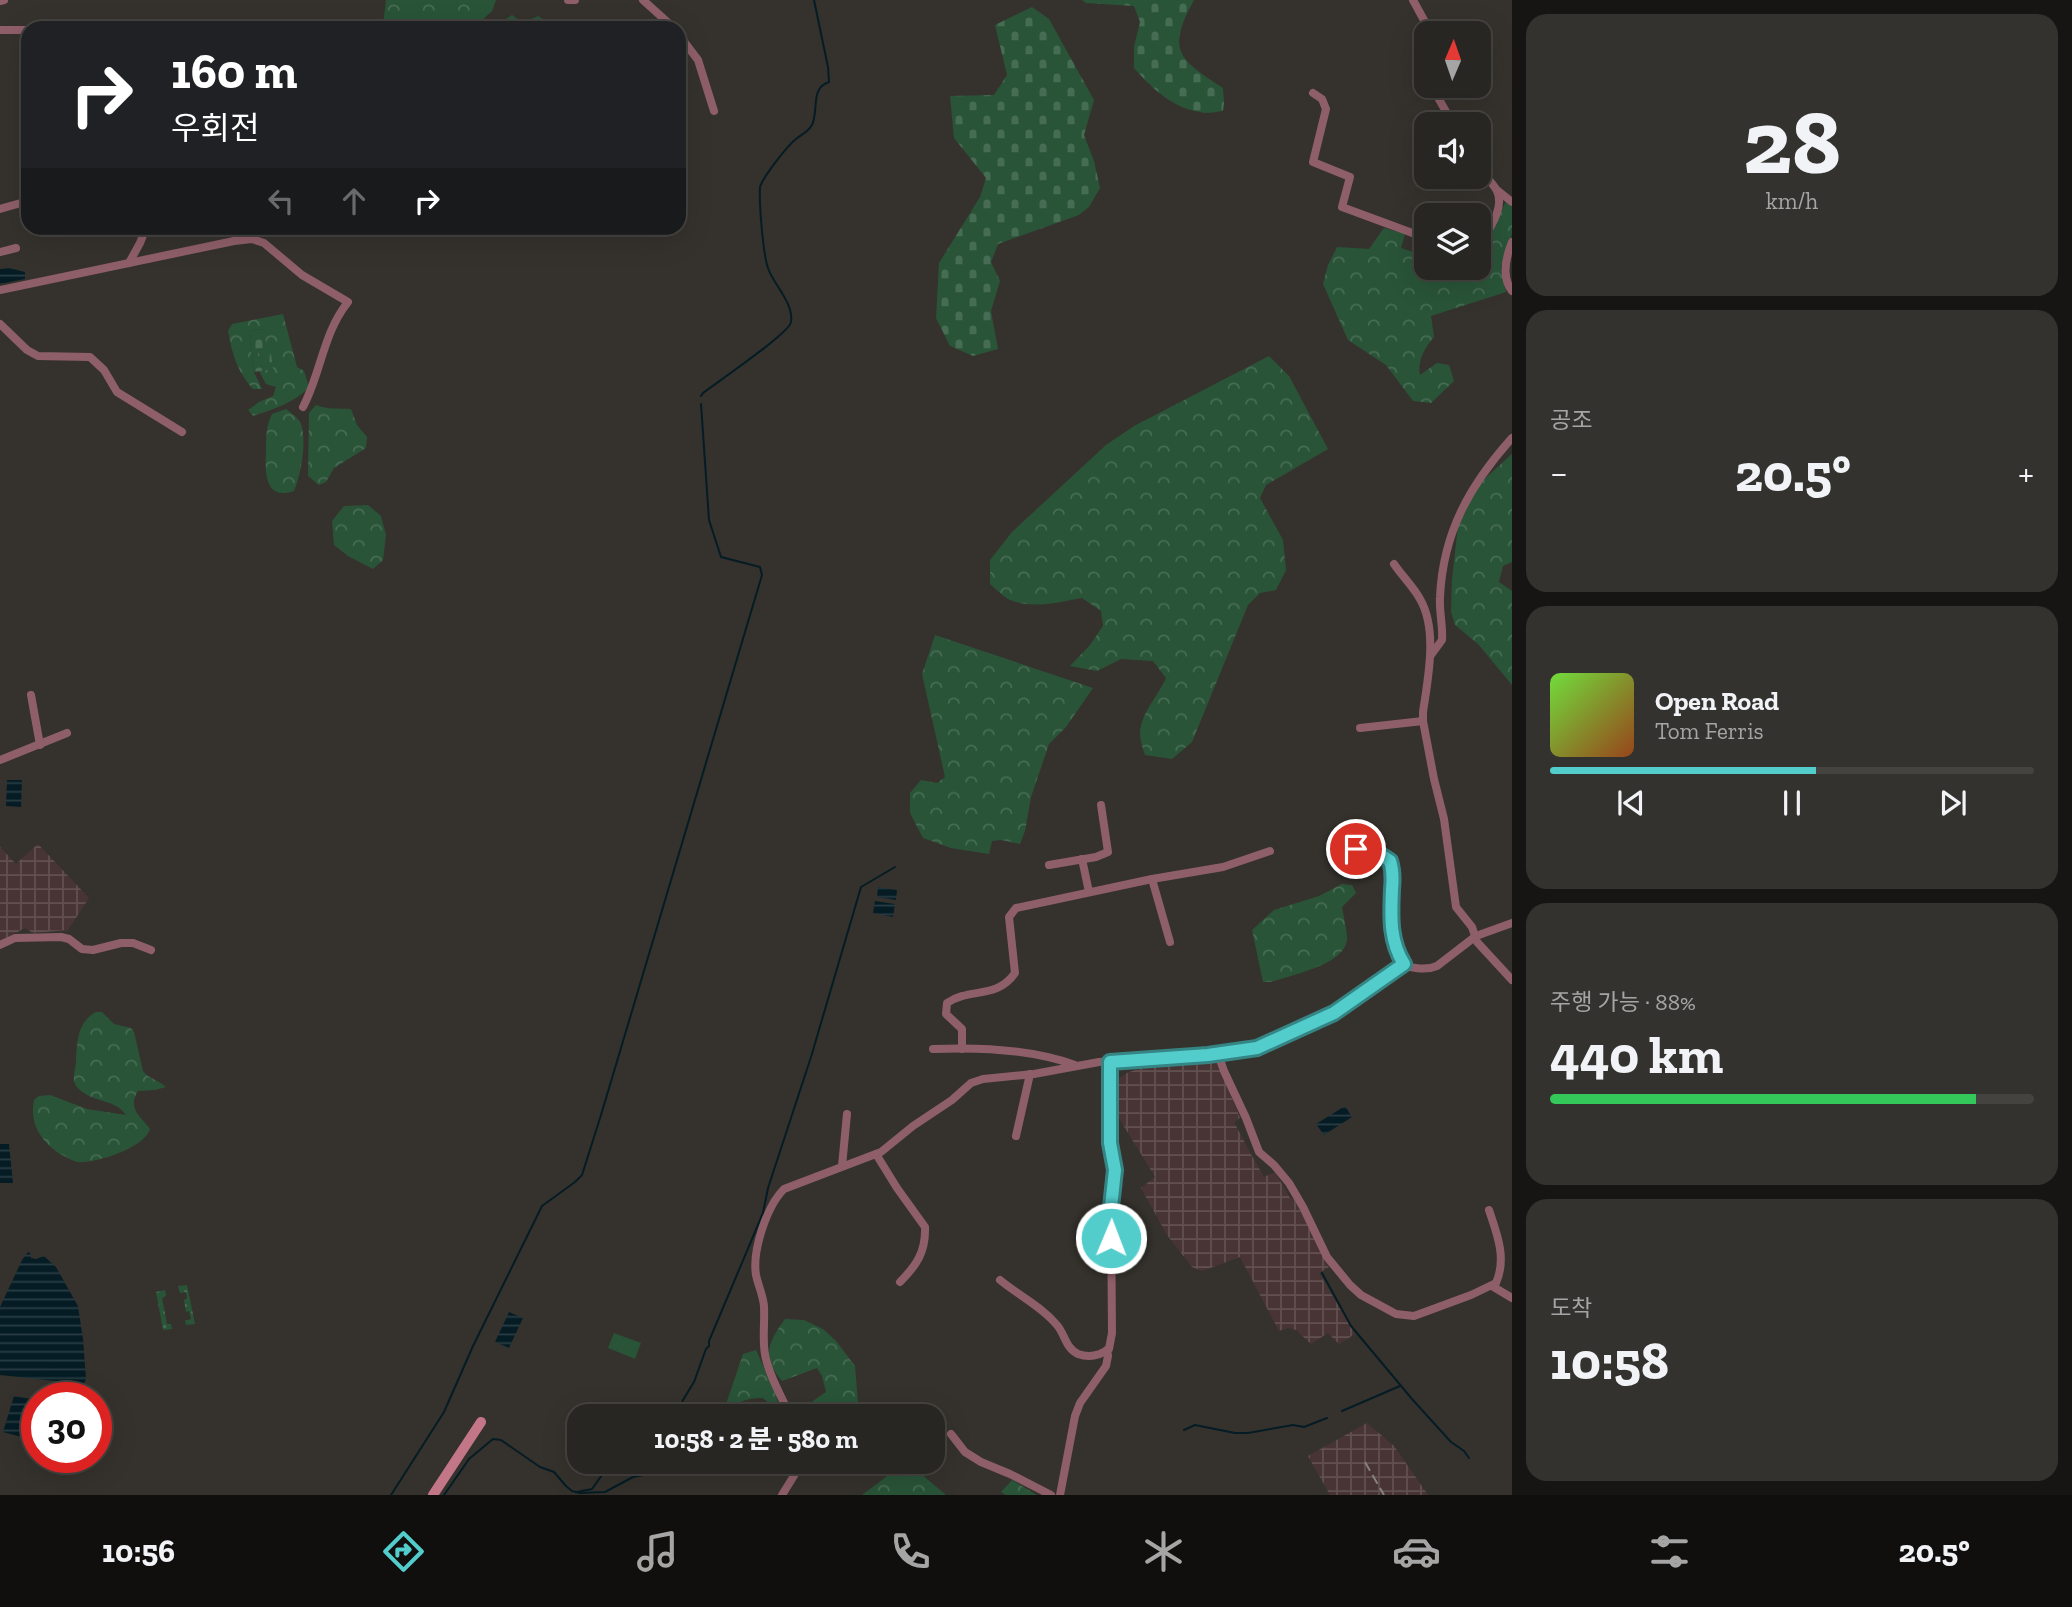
<!DOCTYPE html>
<html lang="ko">
<meta charset="utf-8">
<style>
body{margin:0;font-family:"Zilla Slab","Noto Sans KR",serif;background:#34322f;color:#f1f3f6;height:100vh;display:flex;flex-direction:column;font-size:26px;white-space:nowrap}
*{box-sizing:border-box;margin:0}
p{font-size:23px;color:#a5a5a5}
.icon{flex:none;width:38px;height:38px;fill:none;stroke:currentColor;stroke-width:2;stroke-linecap:round;stroke-linejoin:round}
.map{position:relative;flex:1;overflow:hidden}
.drawer{display:flex;flex-direction:column;gap:14px;padding:14px;background:#161513;width:560px}
.drawer>*{flex:none}
.guide{position:absolute;left:21px;top:21px;width:665px;height:214px;border-radius:21px;box-shadow:0 7px 28px #0002,0 0 0 2px #444340;background:#202124;color:#fff;overflow:hidden}
.needle{width:46px;rotate:2deg}
.fabs{position:absolute;left:1414px;top:21px;display:grid;gap:14px}
.fabs a{display:grid;place-items:center;width:77px;height:77px;border-radius:14px;background:#282622;box-shadow:0 7px 28px #0002,0 0 0 2px #444340;font-size:35px}
.speed{position:absolute;left:21px;top:1382px;display:flex;gap:14px;font-size:35px;font-weight:700;text-align:center}
.speed>*{display:grid;place-content:center;width:91px;height:91px;border-radius:50%;background:#282622;box-shadow:0 7px 28px #0002,0 0 0 2px #444340;line-height:1}
.speed .limit{border:10px solid #d22;background:#fff;color:#111}
.pin{position:absolute;display:grid;place-items:center;width:60px;height:60px;color:#fff;margin:-30px;border:4px solid #fff;border-radius:50%;box-shadow:0 2px 7px #0007}
.me{position:absolute;width:77px;margin:-38px;rotate:1deg;stroke-linejoin:round;filter:drop-shadow(0 0 5px #0008)}
.turn{display:flex;align-items:center;gap:24px;height:147px;padding:0 35px;font-size:32px}
.turn .icon{width:91px;height:91px;stroke-width:2.5}
.turn b{display:block;font-size:49px;line-height:60px}
.lanes{display:flex;align-items:center;height:66px;padding:0 35px;background:#0003;justify-content:center;gap:35px;direction:ltr}
.lanes .off{opacity:.35}
.big{font-size:52px;font-weight:800;line-height:1.1}
.drawer .widget{flex:1;display:flex;flex-direction:column;justify-content:center;gap:10px;min-width:0;padding:0 24px;border-radius:21px;background:#34322f}
.drawer .dial{align-items:center;gap:0}
.dial b{font-size:91px;line-height:1}
.song{display:flex;align-items:center;gap:21px}
.cover{width:84px;height:84px;border-radius:10px;background:linear-gradient(135deg,hsl(100 70% 55%),hsl(20 70% 35%))}
.played{height:7px;border-radius:4px;background:linear-gradient(90deg,#52cdcc 55%,#444340 55%)}
.keys{display:flex;justify-content:space-around;direction:ltr}
.heat{display:flex;justify-content:space-between;align-items:center;font-size:38px;direction:ltr}
.charge{height:10px;border-radius:5px;background:linear-gradient(90deg,#34c759 88%,#444340 0)}
.trip{position:absolute;left:567px;top:1404px;width:378px;height:70px;border-radius:21px;background:#282622;box-shadow:0 7px 28px #0002,0 0 0 2px #444340;font-weight:800;line-height:70px;text-align:center}
.menu{display:flex;height:112px;justify-content:space-around;align-items:center;background:#100f0e;color:#a5a5a5}
.menu .icon{width:49px;height:49px}
.menu .selected{color:#52cdcc}
.menu b{font-size:32px;color:#f1f3f6}
main{display:flex;flex:1;min-height:0}
.map>svg:first-child{display:block}
</style>
<main>
<div class="map">
<svg width="1512" height="1495" viewBox="0 0 1512 1495">
<defs>
<pattern id="industrial-grid" width="8" height="8" patternUnits="userSpaceOnUse" patternTransform="scale(1.75)"><rect width="8" height="8" fill="#493435"/><path d="M0 4h8M4 0v8" fill="none" stroke="#625051"/></pattern>
<pattern id="grass-dots" width="8" height="8" patternUnits="userSpaceOnUse" patternTransform="scale(1.75)"><rect width="8" height="8" fill="#295438"/><path d="M2 2h.1M6 6h.1" fill="none" stroke="#476c54" stroke-width="1.8" stroke-linecap="round"/></pattern>
<pattern id="forest-crowns" width="20" height="18" patternUnits="userSpaceOnUse" patternTransform="scale(1.75)"><rect width="20" height="18" fill="#295438"/><path d="M2 6a3 3 0 1 1 6 0M12 15a3 3 0 1 1 6 0" fill="none" stroke="#476c54"/></pattern>
<pattern id="cemetery-stones" width="16" height="16" patternUnits="userSpaceOnUse" patternTransform="scale(1.75)"><rect width="16" height="16" fill="#295438"/><path d="M2 7V4a2 2 0 0 1 4 0v3zM10 15v-3a2 2 0 0 1 4 0v3z" fill="#476c54"/></pattern>
<pattern id="water-rules" width="6" height="5" patternUnits="userSpaceOnUse" patternTransform="scale(1.75)"><rect width="6" height="5" fill="#051c25"/><path d="M0 2.5h6" fill="none" stroke="#293c43"/></pattern>
</defs>
<rect width="100%" height="100%" fill="#35322d"/>
<g fill="url(#industrial-grid)">
<path d="M38,844L89,898L68,930L33,933L25,928L0,941V847L16,864Z"/>
<path d="M1207,1058L1217,1060L1240,1118L1234,1122L1252,1156L1264,1177L1275,1172L1290,1198L1294,1199L1329,1267L1319,1273L1355,1334L1339,1344L1328,1333L1311,1344L1296,1330L1288,1328L1279,1331L1240,1257L1202,1271L1192,1267L1167,1235L1141,1188L1155,1177L1117,1115L1114,1082L1127,1073L1150,1064Z"/>
<path d="M1367,1423L1394,1446L1428,1495H1330L1308,1456Z"/>
</g>
<g fill="url(#grass-dots)">
<path d="M187,1285L195,1324L186,1325L185,1321L191,1319L189,1311L186,1312L184,1300L187,1298L186,1292L180,1293L178,1286Z"/>
<path d="M165,1290L166,1296L162,1298L167,1324H171L172,1329L163,1330L156,1292Z"/>
</g>
<g fill="url(#forest-crowns)">
<path d="M386,0H496L492,11L481,21L483,28H384L383,26Z"/>
<path d="M512,15L523,23L538,16L543,19V28H500L503,21Z"/>
<path d="M1506,201L1512,207V234L1501,267L1506,292L1431,316L1434,337C1425,347 1417,361 1420,375L1437,363L1449,365L1454,381L1431,403L1413,401L1386,365L1348,340L1323,284L1328,265L1337,247L1369,249L1384,228L1405,234L1401,248L1425,256L1426,253V268H1479V249L1486,245Z"/>
<path d="M283,314L297,367L304,371L309,387C296,402 272,410 253,416L248,410L259,402L273,396L276,387L266,384L259,371L273,369L257,356L264,329L249,331L254,372L262,389H253C237,372 232,353 228,331L232,324Z"/>
<path d="M1269,356L1289,376L1328,449L1266,485L1260,498L1283,540L1286,570L1276,590L1260,593L1248,605L1192,742L1172,759L1145,755C1143,749 1140,740 1140,733C1141,713 1158,696 1166,678L1153,661L1121,659L1097,671L1070,666L1090,645L1103,626L1101,611L1082,598C1059,602 1030,610 1008,599C1002,595 996,589 990,584V560L1012,532L1106,445L1134,426Z"/>
<path d="M316,405C328,410 338,408 351,409L357,425L367,437L366,448L334,468L326,482L319,485L308,476L309,413Z"/>
<path d="M286,409C291,413 299,418 301,424C307,441 301,475 294,491C265,501 265,473 266,452C266,438 266,426 272,414Z"/>
<path d="M1512,454V562L1503,566L1499,582L1512,591V685L1478,644L1455,625L1451,612L1452,579L1458,526L1480,483Z"/>
<path d="M368,505L381,516L386,535L383,560L373,569L348,556L334,545L332,521L344,506Z"/>
<path d="M935,635L1093,688L1066,727L1049,744L1031,797L1025,831L1020,844L1001,840L992,841L989,854L951,848L923,838L910,813V793L921,780L937,783L945,777L922,674Z"/>
<path d="M1342,884L1352,885L1356,893L1342,907C1343,914 1348,935 1347,940C1344,965 1291,975 1271,982H1263L1252,930L1274,910L1319,896Z"/>
<path d="M96,1012H102L114,1024L131,1028L134,1032L143,1071C149,1079 159,1080 166,1087L155,1090L138,1091C127,1108 140,1116 150,1129C144,1148 101,1161 83,1162C75,1163 68,1158 62,1155C42,1143 29,1124 34,1100L39,1096L50,1095L87,1109L126,1115C116,1099 90,1102 78,1088C70,1080 76,1071 76,1061C77,1043 77,1022 96,1012Z"/>
<path d="M785,1319L804,1320L823,1329L836,1341L855,1366L859,1416H808L813,1401L826,1392L822,1376L817,1368L782,1381C762,1357 767,1344 785,1319Z"/>
<path d="M756,1350L775,1392L778,1403H769L763,1398C746,1398 736,1401 727,1416H722L743,1354Z"/>
<path d="M907,1466L921,1474L946,1495H862L894,1471Z"/>
<path d="M1012,1480L1037,1495H1006L1001,1492Z"/>
</g>
<g fill="url(#cemetery-stones)">
<path d="M1082,0H1194C1166,51 1179,59 1223,88L1224,103L1223,111C1215,112 1207,114 1200,112C1172,108 1152,88 1134,68V47L1140,22L1134,6L1086,3Z"/>
<path d="M1032,7L1049,19L1094,100L1084,135L1094,161L1100,188L1089,207L1079,215L998,244L991,262L1000,281L991,311L998,349L973,356L950,346L936,318L939,263L980,197L986,178L954,138L950,96L994,95L1007,75L995,25Z"/>
<path d="M264,329L267,352L257,353V356L271,354L273,369L254,372L249,331Z"/>
</g>
<path fill="#295438" d="M614,1333L641,1343L635,1359L608,1348Z"/>
<g fill="url(#water-rules)">
<path d="M9,268L25,272V279L0,284V269Z"/>
<path d="M7,780H22L21,807L6,806Z"/>
<path d="M878,887L897,890L896,900L877,897Z"/>
<path d="M875,901L895,904L893,917L873,913Z"/>
<path d="M1345,1106L1352,1117L1324,1135L1316,1124Z"/>
<path d="M9,1144L13,1183H0V1144Z"/>
<path d="M28,1252L30,1253L31,1258L36,1259L44,1256L56,1267L78,1306L83,1339L86,1378L85,1382L82,1384L0,1375V1307L22,1260Z"/>
<path d="M509,1312L523,1318L509,1348L495,1342Z"/>
<path d="M14,1396L37,1400V1441L3,1432Z"/>
</g>
<g fill="none" stroke-linecap="round" stroke-linejoin="round">
<g stroke="#051c25" stroke-width="2">
<path d="M701,396L703,393C716,383 790,333 791,322C794,303 773,284 768,268C763,254 759,203 760,187C763,177 787,146 796,139C802,134 808,132 812,125C819,110 810,88 829,82L828,67L814,0"/>
<path d="M1322,1273L1351,1326L1412,1399L1451,1442L1464,1451L1469,1458"/>
<path d="M1342,1411L1400,1386"/>
<path d="M677,1416L683,1400L694,1382L706,1349L709,1346V1341L763,1213L768,1188L811,1057L861,887L895,867"/>
<path d="M1184,1430L1195,1425L1235,1433H1248L1293,1425L1304,1427L1327,1418"/>
<path d="M577,1492L592,1489L612,1461"/>
<path d="M391,1495L444,1412L473,1346L542,1206L575,1182L582,1175L601,1115L762,575L760,567L721,557L709,520L701,404"/>
<path d="M444,1495L469,1459L493,1439L501,1440L540,1467L554,1472L566,1486L572,1491L580,1493L605,1492L633,1477L649,1474L657,1461"/>
</g>
<g stroke="#8f5f69" stroke-width="8">
<path d="M568,0H575"/>
<path d="M643,0L674,28"/>
<path d="M1413,0L1431,33"/>
<path d="M0,1L4,0"/>
<path d="M55,28L59,25"/>
<path d="M0,30H28"/>
<path d="M679,35L698,60L714,111"/>
<path d="M1435,86L1436,94L1453,124"/>
<path d="M1313,93L1322,99L1326,109L1313,162L1350,177L1342,207L1426,238"/>
<path d="M1479,169C1485,176 1493,183 1497,191C1505,208 1489,231 1479,244"/>
<path d="M1497,190L1512,202"/>
<path d="M0,209L28,201"/>
<path d="M1512,242C1506,257 1501,277 1512,291"/>
<path d="M0,252L16,248"/>
<path d="M129,263L140,243L146,228"/>
<path d="M0,290L234,241L252,239L264,243L302,275L348,302C323,333 321,373 303,407"/>
<path d="M0,324L27,350L38,356L90,357L104,370L117,392L182,432"/>
<path d="M1394,564C1402,576 1413,586 1420,599C1438,630 1428,678 1423,712V721L1434,779L1444,819L1456,907L1472,927L1477,942L1512,980"/>
<path d="M1431,655L1442,640C1443,625 1439,611 1440,597C1443,532 1470,485 1512,438"/>
<path d="M31,695L40,745"/>
<path d="M1360,728L1423,721"/>
<path d="M0,760L67,733"/>
<path d="M1337,845C1354,849 1377,850 1390,861C1400,885 1376,965 1416,968C1423,969 1430,969 1437,966L1476,936L1512,923"/>
<path d="M1082,859L1089,892"/>
<path d="M1049,865L1096,857L1108,852L1101,805"/>
<path d="M1152,879L1170,942"/>
<path d="M0,945L15,938L61,937L69,939L82,949L93,950L121,943H133L151,950"/>
<path d="M933,1049C980,1047 1031,1049 1075,1065"/>
<path d="M962,1049V1029L946,1014L947,1003C970,987 996,1000 1015,973L1009,917L1016,908L1152,879L1223,867L1270,851"/>
<path d="M1218,1054L1224,1071L1246,1118L1259,1152L1274,1165L1289,1183L1303,1207L1327,1257L1350,1285L1361,1295L1396,1314L1414,1316L1471,1295L1496,1283C1507,1258 1497,1234 1489,1210"/>
<path d="M1016,1136L1030,1074"/>
<path d="M876,1154L897,1188L925,1227C926,1252 916,1266 900,1282"/>
<path d="M842,1166L847,1114"/>
<path d="M1000,1280C1018,1295 1041,1306 1056,1324C1065,1333 1065,1348 1078,1354C1089,1358 1099,1356 1109,1349L1112,1333L1111,1207L1115,1169L1110,1143V1062"/>
<path d="M1492,1286L1512,1298"/>
<path d="M790,1416C783,1399 773,1383 768,1366C761,1347 765,1326 764,1306C763,1295 758,1285 756,1275C752,1250 767,1206 784,1189L881,1152L913,1126L952,1100L971,1083L983,1079L1034,1074L1099,1062L1208,1055L1257,1048L1334,1013L1404,964"/>
<path d="M951,1434L965,1452L981,1462L1010,1474L1051,1495"/>
<path d="M782,1495L803,1461"/>
<path d="M1060,1495L1075,1416L1080,1403L1106,1366L1108,1356L1107,1350"/>
</g>
<path stroke="#c27688" stroke-width="10" d="M433,1495L481,1422"/>
<path stroke="#85827e" stroke-width="2" stroke-dasharray="10 5" stroke-linecap="butt" d="M1365,1462L1384,1495"/>
</g>
<g fill="none" stroke-linecap="round" stroke-linejoin="round">
<defs>
<path id="route" d="M1111,1238V1207L1115,1170L1110,1143V1062L1208,1055L1257,1048L1334,1013L1404,964C1389,940 1391,915 1392,889C1393,879 1393,870 1390,861L1384,857L1356,849"/>
</defs>
<use href="#route" stroke="#358585" stroke-width="18"/>
<use href="#route" stroke="#52cdcc" stroke-width="12"/>
</g>
</svg>
<div class="fabs">
<a><svg class="needle" viewBox="-14 -14 28 28"><path d="M0-13l5 13h-10z" fill="#e53935"/><path d="M0 13l5-13h-10z" fill="#a5a5a5"/></svg></a>
<a><svg class="icon" aria-label="sound" viewBox="0 0 24 24"><path d="M4 9h4l5-4v14l-5-4H4zM17 9q2 3 0 6"/></svg></a>
<a><svg class="icon" aria-label="layers" viewBox="0 0 24 24"><path d="M12 4l9 5-9 5-9-5zM3 14l9 5 9-5"/></svg></a>
</div>
<div class="speed"><div class="limit">30</div></div>
<div class="pin" style="left:1356px;top:849px;background:#d93025"><svg class="icon" aria-label="arrive" viewBox="0 0 24 24"><path d="M6 21V4h12l-3 4 3 4H6"/></svg></div>
<svg class="me" style="left:1111px;top:1238px" viewBox="-20 -20 40 40"><circle r="17" fill="#52cdcc" stroke="#fff" stroke-width="3"/><path d="M0-11L8 9 0 5-8 9z" fill="#fff"/></svg>
<div class="trip">10:58 · 2 분 · 580 m</div>
<div class="guide">
<div class="turn"><svg class="icon" aria-label="right" viewBox="0 0 24 24"><path d="M7 20v-9h11M14 6l5 5-5 5"/></svg><div><b>160 m</b>우회전</div></div>
<div class="lanes"><svg class="icon off" aria-label="left" viewBox="0 0 24 24"><path d="M17 20v-9H6M10 6l-5 5 5 5"/></svg><svg class="icon off" aria-label="ahead" viewBox="0 0 24 24"><path d="M12 20V5M6 11l6-6 6 6"/></svg><svg class="icon" aria-label="right" viewBox="0 0 24 24"><path d="M7 20v-9h11M14 6l5 5-5 5"/></svg></div>
</div>
</div>
<section class="drawer">
<div class="widget dial"><b>28</b><p>km/h</p></div>
<div class="widget"><p>공조</p>
<div class="heat"><a>−</a><b class="big">20.5°</b><a>+</a></div>
</div>
<div class="widget">
<div class="song"><i class="cover"></i><div><b>Open Road</b><p>Tom Ferris</p></div></div>
<div class="played"></div>
<div class="keys"><svg class="icon" aria-label="previous" viewBox="0 0 24 24"><path d="M18 5L8 12l10 7zM5 5v14"/></svg><svg class="icon" aria-label="pause" viewBox="0 0 24 24"><path d="M8 5v14M16 5v14"/></svg><svg class="icon" aria-label="next" viewBox="0 0 24 24"><path d="M6 5l10 7-10 7zM19 5v14"/></svg></div>
</div>
<div class="widget"><p>주행 가능 · 88%</p><b class="big">440 km</b><div class="charge"></div></div>
<div class="widget"><p>도착</p><b class="big">10:58</b></div>
</section>
</main>
<nav class="menu">
<b>10:56</b>
<svg class="icon selected" aria-label="directions" viewBox="0 0 24 24"><path d="M12 3l9 9-9 9-9-9zM9 14v-3h6M13 9l2 2-2 2"/></svg>
<svg class="icon" aria-label="music" viewBox="0 0 24 24"><path d="M9 18V5l10-2v13"/><circle cx="6" cy="18" r="3"/><circle cx="16" cy="16" r="3"/></svg>
<svg class="icon" aria-label="phone" viewBox="0 0 24 24"><path d="M5 4h4l2 5-3 2q2 4 5 5l2-3 5 2v4C11 20 4 13 5 4z"/></svg>
<svg class="icon" aria-label="climate" viewBox="0 0 24 24"><path d="M12 3v18M4 7l16 10M4 17L20 7"/></svg>
<svg class="icon" aria-label="car" viewBox="0 0 24 24"><path d="M5 17H2v-5l4-1 3-4h7l3 4 3 1v5h-3M9 17h6M6 11h13"/><circle cx="7" cy="17" r="2"/><circle cx="17" cy="17" r="2"/></svg>
<svg class="icon" aria-label="filters" viewBox="0 0 24 24"><path d="M4 7h16M4 17h16"/><circle cx="9" cy="7" r="2"/><circle cx="15" cy="17" r="2"/></svg>
<b>20.5°</b>
</nav>
